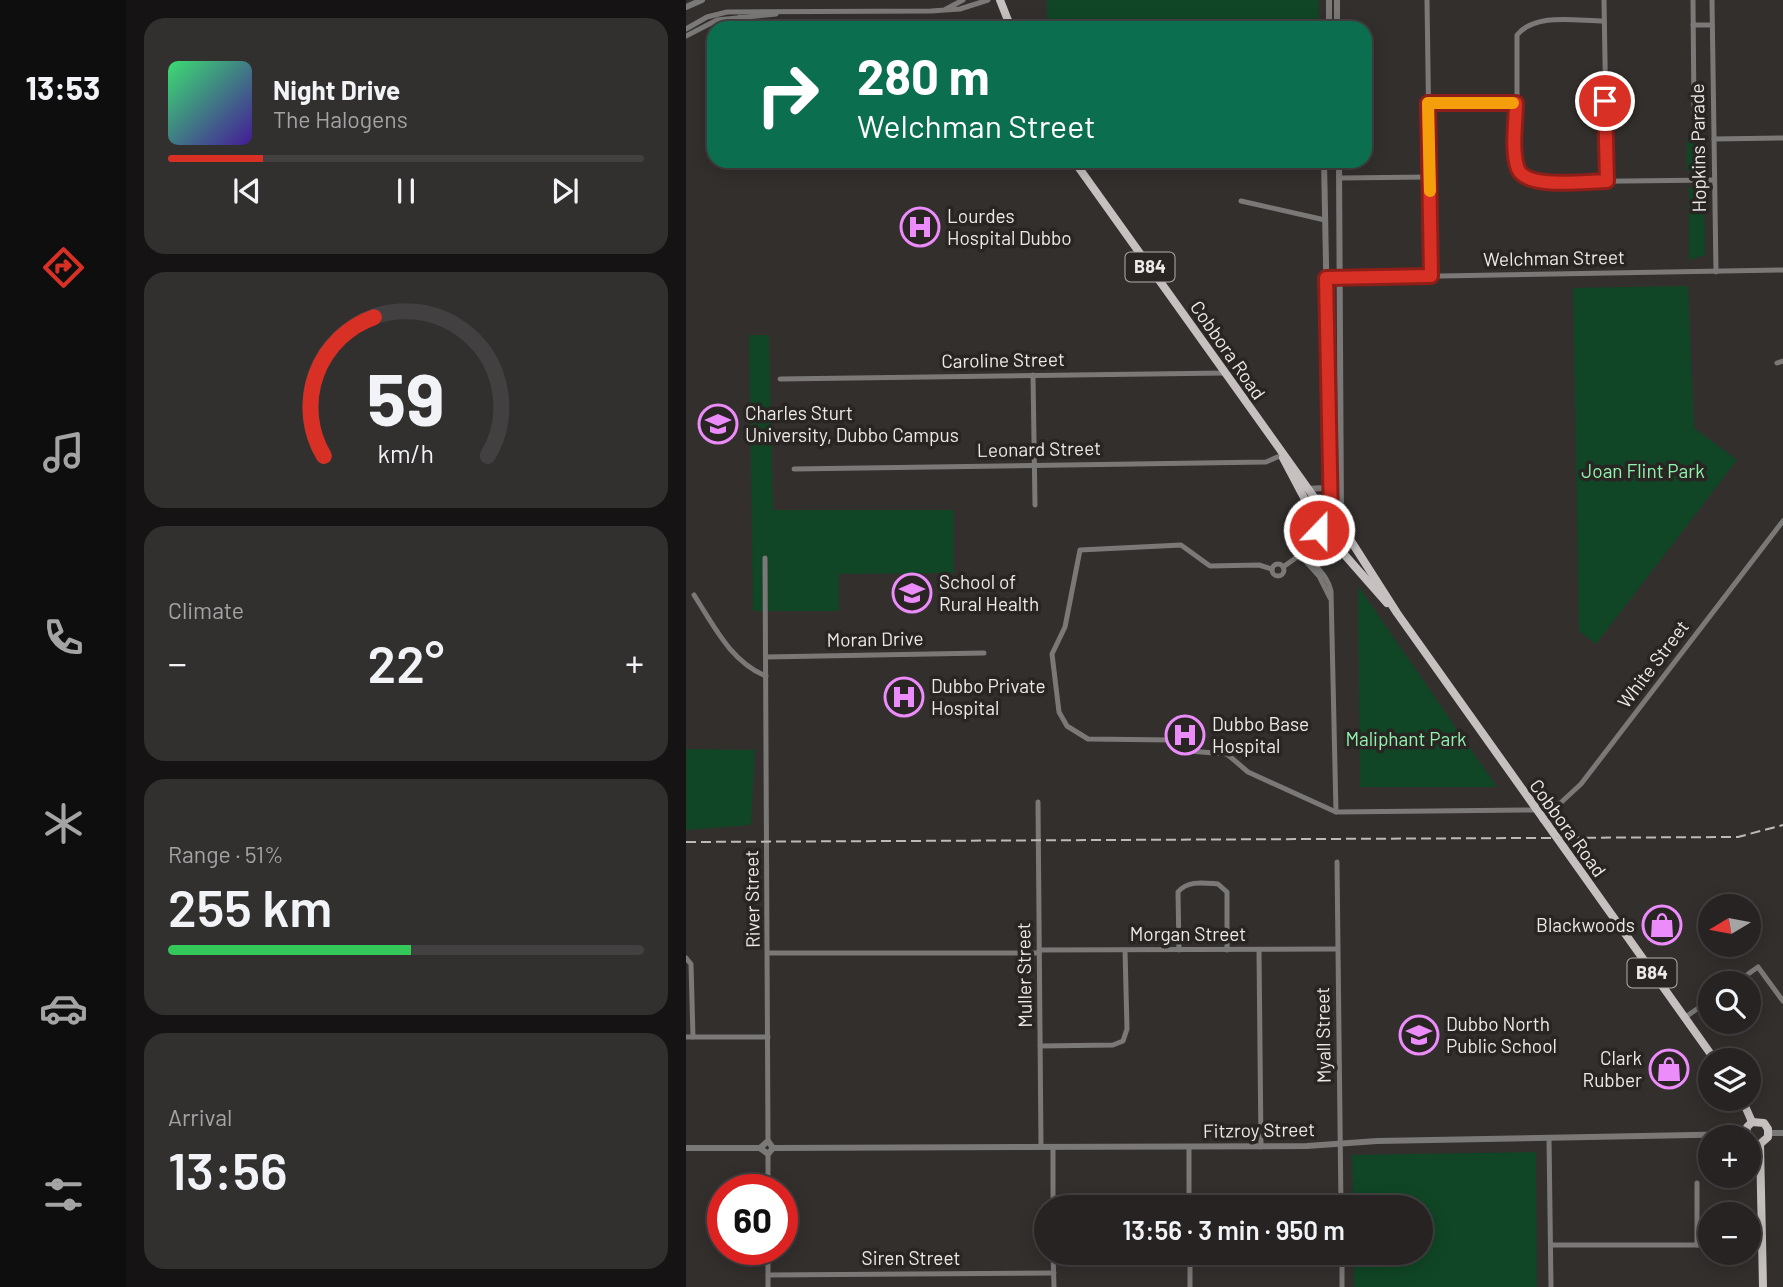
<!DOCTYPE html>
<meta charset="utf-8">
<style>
body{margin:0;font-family:Barlow,sans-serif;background:#322f2f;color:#f1f3f6;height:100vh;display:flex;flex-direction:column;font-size:26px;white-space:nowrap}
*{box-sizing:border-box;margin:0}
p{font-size:23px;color:#a4a4a5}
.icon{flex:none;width:38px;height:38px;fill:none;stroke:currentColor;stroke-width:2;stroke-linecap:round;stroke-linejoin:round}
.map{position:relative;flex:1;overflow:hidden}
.drawer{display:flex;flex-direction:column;gap:18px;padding:18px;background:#151313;width:560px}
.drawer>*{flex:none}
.hud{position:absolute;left:21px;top:21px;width:665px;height:147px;border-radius:21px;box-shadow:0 4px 18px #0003,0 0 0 2px #424040;background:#0b6e4f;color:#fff;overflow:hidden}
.needle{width:46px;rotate:260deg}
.buttons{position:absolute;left:1012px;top:894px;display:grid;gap:14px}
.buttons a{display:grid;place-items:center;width:63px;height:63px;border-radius:50%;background:#262322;box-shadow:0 4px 18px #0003,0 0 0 2px #424040;font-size:35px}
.speed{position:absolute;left:21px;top:1174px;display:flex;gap:14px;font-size:35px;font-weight:700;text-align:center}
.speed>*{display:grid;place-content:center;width:91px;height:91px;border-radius:50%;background:#262322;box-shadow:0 4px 18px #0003,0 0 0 2px #424040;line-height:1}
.speed .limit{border:10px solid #d22;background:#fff;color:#111}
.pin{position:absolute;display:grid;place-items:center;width:60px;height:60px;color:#fff;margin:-30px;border:4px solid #fff;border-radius:50%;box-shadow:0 2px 7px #0007}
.me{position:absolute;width:77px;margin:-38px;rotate:22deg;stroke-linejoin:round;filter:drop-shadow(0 0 5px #0008)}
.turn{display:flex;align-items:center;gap:24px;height:147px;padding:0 35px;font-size:32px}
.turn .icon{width:91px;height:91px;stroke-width:2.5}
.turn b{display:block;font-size:49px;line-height:60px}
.big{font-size:52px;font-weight:600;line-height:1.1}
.drawer .card{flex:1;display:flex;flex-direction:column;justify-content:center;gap:10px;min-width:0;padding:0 24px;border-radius:21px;background:#322f2f}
.drawer .dial{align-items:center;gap:0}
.dial svg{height:182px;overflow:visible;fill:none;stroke:#424040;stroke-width:7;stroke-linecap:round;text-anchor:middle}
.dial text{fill:#f1f3f6;stroke:none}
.song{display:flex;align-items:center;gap:21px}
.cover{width:84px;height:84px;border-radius:10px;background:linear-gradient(135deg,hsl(140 70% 55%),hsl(260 70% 35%))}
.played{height:7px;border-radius:4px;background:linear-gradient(90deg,#d93025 20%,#424040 20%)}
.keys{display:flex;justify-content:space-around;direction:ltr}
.heat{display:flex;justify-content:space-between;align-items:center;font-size:38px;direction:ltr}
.charge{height:10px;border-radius:5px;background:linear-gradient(90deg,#34c759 51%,#424040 0)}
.trip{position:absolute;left:348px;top:1195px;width:399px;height:70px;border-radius:35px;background:#262322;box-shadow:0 4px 18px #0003,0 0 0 2px #424040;font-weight:600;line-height:70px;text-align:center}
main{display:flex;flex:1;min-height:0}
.tabs{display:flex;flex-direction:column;width:126px;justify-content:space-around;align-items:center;background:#0f0e0e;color:#a4a4a5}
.tabs .icon{width:49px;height:49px}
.tabs .selected{color:#d93025}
.tabs b{font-size:32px;color:#f1f3f6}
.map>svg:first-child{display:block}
</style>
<main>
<nav class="tabs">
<b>13:53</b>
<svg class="icon selected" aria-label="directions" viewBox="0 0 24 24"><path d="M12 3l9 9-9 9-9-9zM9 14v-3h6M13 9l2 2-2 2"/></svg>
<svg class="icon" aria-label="music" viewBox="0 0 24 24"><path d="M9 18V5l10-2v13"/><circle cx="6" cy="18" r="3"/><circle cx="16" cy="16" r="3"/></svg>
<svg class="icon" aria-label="phone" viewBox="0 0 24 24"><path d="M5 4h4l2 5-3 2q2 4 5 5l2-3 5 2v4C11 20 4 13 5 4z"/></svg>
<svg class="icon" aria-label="climate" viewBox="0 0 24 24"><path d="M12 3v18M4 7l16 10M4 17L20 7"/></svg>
<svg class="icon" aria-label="car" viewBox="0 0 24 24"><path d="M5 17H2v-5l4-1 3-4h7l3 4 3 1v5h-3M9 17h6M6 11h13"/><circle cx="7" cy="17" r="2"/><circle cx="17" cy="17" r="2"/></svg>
<svg class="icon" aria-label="filters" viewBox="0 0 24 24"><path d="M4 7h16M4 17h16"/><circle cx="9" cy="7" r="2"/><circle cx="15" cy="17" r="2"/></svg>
</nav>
<section class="drawer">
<div class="card">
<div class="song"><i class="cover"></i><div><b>Night Drive</b><p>The Halogens</p></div></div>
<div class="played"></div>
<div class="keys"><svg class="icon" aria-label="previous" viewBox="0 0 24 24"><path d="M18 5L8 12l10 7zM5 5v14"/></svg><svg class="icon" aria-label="pause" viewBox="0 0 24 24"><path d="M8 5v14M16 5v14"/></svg><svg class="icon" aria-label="next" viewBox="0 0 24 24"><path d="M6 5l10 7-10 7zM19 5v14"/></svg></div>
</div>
<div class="card dial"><svg viewBox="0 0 100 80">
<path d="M14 69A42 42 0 1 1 86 69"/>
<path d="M14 69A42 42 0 0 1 36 8" stroke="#d93025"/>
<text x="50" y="56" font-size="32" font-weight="700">59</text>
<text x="50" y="72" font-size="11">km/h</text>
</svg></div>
<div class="card"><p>Climate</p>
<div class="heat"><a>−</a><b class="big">22°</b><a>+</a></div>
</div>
<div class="card"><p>Range · 51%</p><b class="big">255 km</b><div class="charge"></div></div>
<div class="card"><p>Arrival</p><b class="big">13:56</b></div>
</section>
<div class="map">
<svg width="1097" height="1287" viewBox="0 0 1097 1287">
<rect width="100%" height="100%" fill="#332f2d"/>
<g fill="#104625">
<rect x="361" y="0" width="272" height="28"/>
<path d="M1001,138H1017V167L1014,171H1001Z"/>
<path d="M1003,187L1018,193L1019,255L1003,260Z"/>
<path d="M1002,286L1008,428L1051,460L910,644L893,631L887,288Z"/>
<path d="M63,335H83L87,510H268V573L153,574V611H67Z"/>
<path d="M672,586L811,787H674Z"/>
<path d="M0,749L69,750L65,825L0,830Z"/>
<path d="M850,1152L851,1287H668V1253H735V1208L667,1207L666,1155Z"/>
</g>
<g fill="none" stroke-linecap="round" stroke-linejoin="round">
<g stroke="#7b7878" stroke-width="5">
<path d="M741,0L745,276"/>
<path d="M918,0L921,181"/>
<path d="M1007,0L1008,115L1011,126"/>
<path d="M1026,0L1030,272"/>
<path d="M260,9L277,0"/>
<path d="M918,21C891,21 850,12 831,35V161L836,174L852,182L1028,180"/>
<path d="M1007,25H1026"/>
<path d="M53,28L54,17"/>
<path d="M0,29L21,17L41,12L245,11L274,9L302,0"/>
<path d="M0,36L31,20L90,14"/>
<path d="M742,103H830"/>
<path d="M1028,139L1097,138"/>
<path d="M654,178L743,177"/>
<path d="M555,201L639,220"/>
<path d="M640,278L1097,270"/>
<path d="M1091,363L1097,361"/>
<path d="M347,375L349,505"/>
<path d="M94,379L539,373"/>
<path d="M108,469L580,462L596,455"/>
<path d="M621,550L641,544"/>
<path d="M620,551C627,567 641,573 645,591L650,812"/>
<path d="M614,555L633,576L644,598"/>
<path d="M79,558L82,1141"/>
<circle cx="592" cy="570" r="6"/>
<path d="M597,567L621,550L634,536"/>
<path d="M586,569L573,565L524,566L495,545L394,550L379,627L366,654L373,712L381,726L402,739L486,740L503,751L541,754L562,772L650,812L848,810"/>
<path d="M8,595C28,626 45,662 80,676"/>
<path d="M80,657L298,653"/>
<path d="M352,802L355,1147"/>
<path d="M856,820L895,784L1097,521"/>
<path d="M651,862L655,1208"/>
<path d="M353,950L651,949"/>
<path d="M493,950L492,892C502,880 518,883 532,884L541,892V950"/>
<path d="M573,950L575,1147"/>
<path d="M82,953H353"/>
<path d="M0,958L5,964L7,1037"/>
<path d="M1048,984L1072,967L1097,1001"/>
<path d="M998,1018L1024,1000"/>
<path d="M0,1037H82"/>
<path d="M354,1046L427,1045L437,1041L441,1029L439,950"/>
<path d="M863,1138L865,1287"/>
<path d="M367,1147V1208"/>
<path d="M503,1147V1208"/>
<path d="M82,1154V1190"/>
<path d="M1011,1183V1245"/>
<path d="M865,1245H1024"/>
<path d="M1062,1245H1076"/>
<path d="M82,1250V1287"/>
<path d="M367,1253L368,1287"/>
<path d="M504,1253V1287"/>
<path d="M656,1253V1287"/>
<path d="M82,1275L368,1273"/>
</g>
<g stroke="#7b7878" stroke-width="6">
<path d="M643,0V28"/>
<path d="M651,0V28"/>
<path d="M0,7L16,0"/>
<path d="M638,161L645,518"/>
<path d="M653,161L655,520"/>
<path d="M621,489L638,488L643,480"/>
<path d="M1083,1133H1097"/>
<path d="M0,1148H74"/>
<path d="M74,1148L82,1141L87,1148"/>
<path d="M74,1148L82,1154L87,1148"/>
<path d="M87,1148L621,1146L691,1141L1059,1134"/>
</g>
<g stroke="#c6c0c1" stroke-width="8">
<path d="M314,0L325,28"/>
<path d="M388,161L643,518"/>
<path d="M597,458L624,509L636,541L650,545L660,533"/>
<path d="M633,534L636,522L643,518L657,523L665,541L711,613L1029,1060"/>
<path d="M650,545L701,603"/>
<path d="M1056,1099L1066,1122"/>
<path d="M1066,1122L1078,1123L1082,1129V1137L1074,1144"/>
<path d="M1060,1138L1061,1127L1066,1122"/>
<path d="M1074,1144L1077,1287"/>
</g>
<path stroke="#bdbab8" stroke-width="2" stroke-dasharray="10 5" stroke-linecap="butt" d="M0,842L1052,837L1097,825"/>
</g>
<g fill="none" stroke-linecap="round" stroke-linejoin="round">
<defs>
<path id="route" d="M633,530L636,523L645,518L640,278L745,276L742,103H830C830,122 825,151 832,169C841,190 901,181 921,181L919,101"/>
</defs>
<use href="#route" stroke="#8d1f18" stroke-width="18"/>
<use href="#route" stroke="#d93025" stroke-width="12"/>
<path stroke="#f59e0b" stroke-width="12" d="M744,191L742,103H827"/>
</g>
<defs>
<symbol id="hospital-ring" viewBox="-11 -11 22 22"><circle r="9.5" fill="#292523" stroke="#ec8cfa" stroke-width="1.5"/><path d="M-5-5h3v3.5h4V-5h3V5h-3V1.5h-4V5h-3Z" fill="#ec8cfa"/></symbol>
<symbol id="university-ring" viewBox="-11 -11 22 22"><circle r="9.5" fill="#292523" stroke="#ec8cfa" stroke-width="1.5"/><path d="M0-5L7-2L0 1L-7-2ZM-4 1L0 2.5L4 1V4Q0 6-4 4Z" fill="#ec8cfa"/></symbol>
<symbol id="shop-ring" viewBox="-11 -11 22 22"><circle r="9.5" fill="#292523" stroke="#ec8cfa" stroke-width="1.5"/><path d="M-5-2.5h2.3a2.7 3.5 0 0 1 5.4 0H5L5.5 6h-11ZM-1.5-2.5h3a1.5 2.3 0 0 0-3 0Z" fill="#ec8cfa"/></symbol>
<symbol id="school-ring" viewBox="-11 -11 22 22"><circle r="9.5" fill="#292523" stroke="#ec8cfa" stroke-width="1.5"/><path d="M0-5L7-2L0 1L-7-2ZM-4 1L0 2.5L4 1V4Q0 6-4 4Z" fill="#ec8cfa"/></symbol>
</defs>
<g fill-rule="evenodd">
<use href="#hospital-ring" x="212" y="205" width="44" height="44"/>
<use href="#university-ring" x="10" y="402" width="44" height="44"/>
<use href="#university-ring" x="204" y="571" width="44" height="44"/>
<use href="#hospital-ring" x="196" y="675" width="44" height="44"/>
<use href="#hospital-ring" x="477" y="713" width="44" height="44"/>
<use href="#shop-ring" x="954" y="903" width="44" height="44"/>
<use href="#school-ring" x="711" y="1013" width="44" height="44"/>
<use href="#shop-ring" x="961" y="1047" width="44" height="44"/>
</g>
<g text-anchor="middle" stroke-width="7" stroke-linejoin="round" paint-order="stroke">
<g fill="#292523" stroke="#b2afad" stroke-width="2">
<rect x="439.5" y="252.5" width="49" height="29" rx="5"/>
<rect x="941.5" y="958.5" width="49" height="29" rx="5"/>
</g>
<g font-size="18" font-weight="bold" fill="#eceae8">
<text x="464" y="273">B84</text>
<text x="966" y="979">B84</text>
</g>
<g font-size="19" fill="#eceae8" stroke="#292523">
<text transform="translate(1012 148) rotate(-91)" y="7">Hopkins Parade</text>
<text transform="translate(868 258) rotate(-1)" y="7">Welchman Street</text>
<text transform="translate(542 350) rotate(55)" y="7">Cobbora Road</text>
<text transform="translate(317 360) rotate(-1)" y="7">Caroline Street</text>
<text transform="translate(353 449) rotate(-1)" y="7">Leonard Street</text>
<text transform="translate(189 639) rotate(-1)" y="7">Moran Drive</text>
<text transform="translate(967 664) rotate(-53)" y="7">White Street</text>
<text transform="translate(882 828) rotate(54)" y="7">Cobbora Road</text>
<text transform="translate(66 899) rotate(-91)" y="7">River Street</text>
<text x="502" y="941">Morgan Street</text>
<text transform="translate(338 975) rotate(-91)" y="7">Muller Street</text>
<text transform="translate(637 1035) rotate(-91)" y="7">Myall Street</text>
<text transform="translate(573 1130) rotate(-1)" y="7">Fitzroy Street</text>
<text x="225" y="1265">Siren Street</text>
</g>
<g font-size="19" fill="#eceae8" stroke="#292523" text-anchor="start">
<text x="261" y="223">Lourdes<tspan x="261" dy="22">Hospital Dubbo</tspan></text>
<text x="59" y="420">Charles Sturt<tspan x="59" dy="22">University, Dubbo Campus</tspan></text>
<text x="253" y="589">School of<tspan x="253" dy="22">Rural Health</tspan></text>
<text x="245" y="693">Dubbo Private<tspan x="245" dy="22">Hospital</tspan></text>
<text x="526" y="731">Dubbo Base<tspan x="526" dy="22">Hospital</tspan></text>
<text x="949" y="932" text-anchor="end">Blackwoods</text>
<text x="760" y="1031">Dubbo North<tspan x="760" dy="22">Public School</tspan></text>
<text x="956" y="1065" text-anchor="end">Clark<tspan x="956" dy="22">Rubber</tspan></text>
</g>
<g font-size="19" fill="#90f3ad" stroke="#292523">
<text x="957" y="478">Joan Flint Park</text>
<text x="720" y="746">Maliphant Park</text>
</g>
</g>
</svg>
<div class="buttons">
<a><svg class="needle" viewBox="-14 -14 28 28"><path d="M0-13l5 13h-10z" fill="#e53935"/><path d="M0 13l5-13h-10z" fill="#a4a4a5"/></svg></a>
<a><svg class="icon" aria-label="search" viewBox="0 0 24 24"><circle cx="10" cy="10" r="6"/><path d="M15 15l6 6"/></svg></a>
<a><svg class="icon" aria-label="layers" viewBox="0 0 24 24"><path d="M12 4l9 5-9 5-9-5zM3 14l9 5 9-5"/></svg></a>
<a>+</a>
<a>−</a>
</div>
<div class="speed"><div class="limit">60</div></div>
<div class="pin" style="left:919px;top:101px;background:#d93025"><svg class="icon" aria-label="arrive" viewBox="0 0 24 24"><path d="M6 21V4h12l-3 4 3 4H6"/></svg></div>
<svg class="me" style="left:633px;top:530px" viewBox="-20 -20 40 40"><circle r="17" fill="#d93025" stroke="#fff" stroke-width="3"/><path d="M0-11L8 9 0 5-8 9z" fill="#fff"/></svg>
<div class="trip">13:56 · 3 min · 950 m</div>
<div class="hud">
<div class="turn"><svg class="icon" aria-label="right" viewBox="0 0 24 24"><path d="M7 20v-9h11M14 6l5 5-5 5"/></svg><div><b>280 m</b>Welchman Street</div></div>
</div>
</div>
</main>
